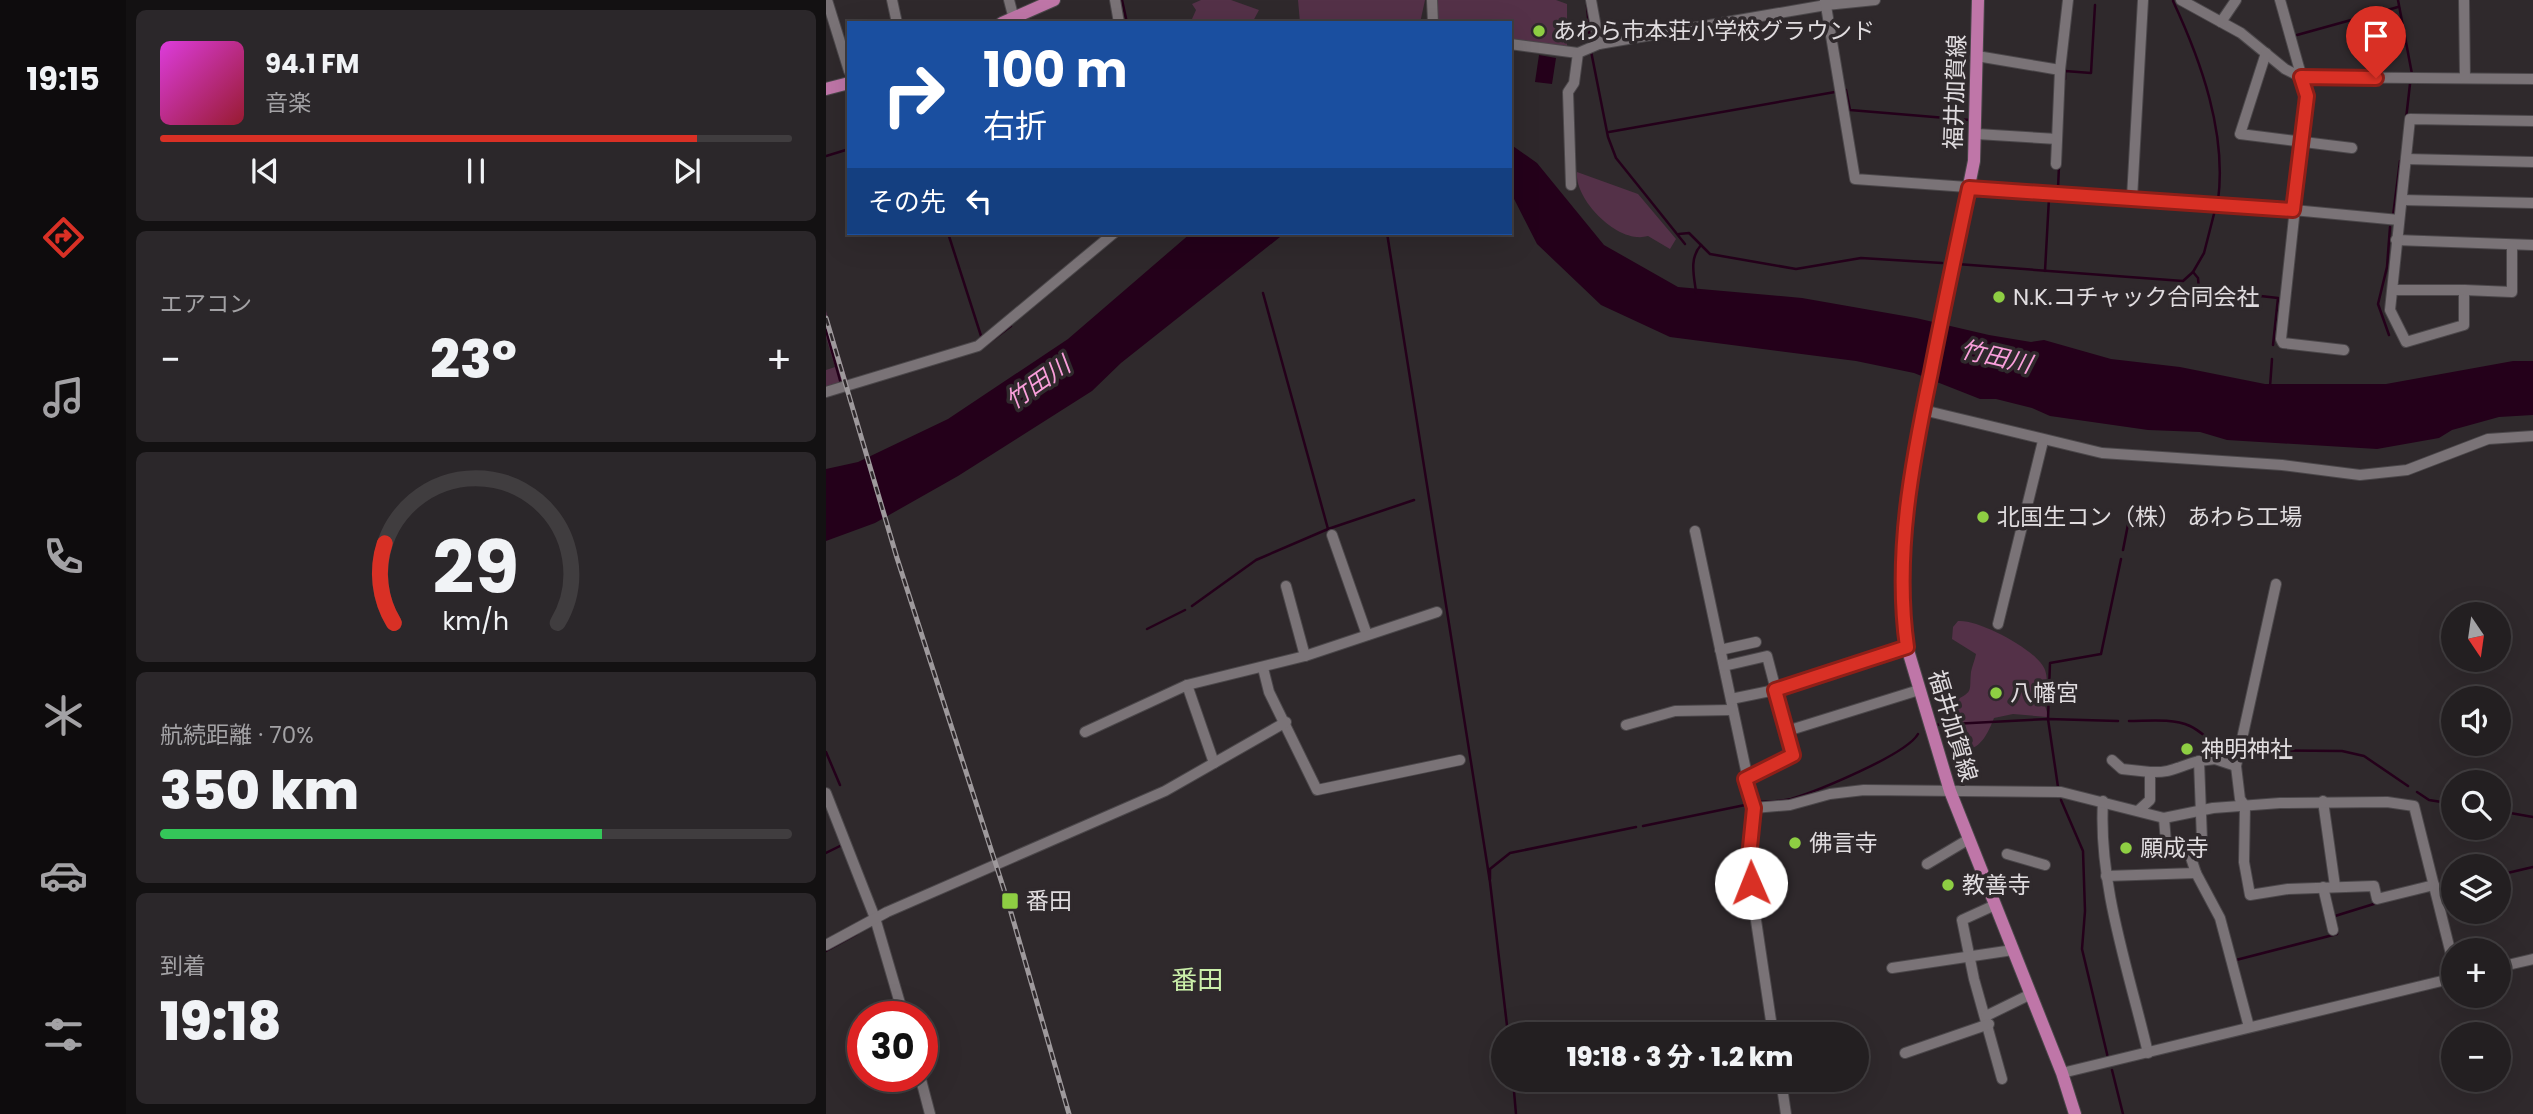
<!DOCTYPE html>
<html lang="ja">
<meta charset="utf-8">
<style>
body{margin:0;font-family:Poppins,"Noto Sans JP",sans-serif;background:#2b272a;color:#f1f3f6;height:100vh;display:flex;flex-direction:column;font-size:26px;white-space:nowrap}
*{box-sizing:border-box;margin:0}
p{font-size:23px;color:#a3a2a5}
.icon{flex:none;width:38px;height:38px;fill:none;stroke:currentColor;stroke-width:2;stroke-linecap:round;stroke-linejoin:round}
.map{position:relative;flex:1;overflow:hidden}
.side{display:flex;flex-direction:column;gap:10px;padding:10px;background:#131112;width:700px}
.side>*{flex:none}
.top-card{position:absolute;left:21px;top:21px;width:665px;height:214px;border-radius:0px;box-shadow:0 7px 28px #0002,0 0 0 2px #403d3f;background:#1a4fa0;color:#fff;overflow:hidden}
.needle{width:46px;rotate:167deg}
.fabs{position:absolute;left:1615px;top:602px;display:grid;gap:14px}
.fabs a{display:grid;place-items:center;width:70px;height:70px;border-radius:50%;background:#231f21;box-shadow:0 7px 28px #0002,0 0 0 2px #403d3f;font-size:35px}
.speed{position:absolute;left:21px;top:1001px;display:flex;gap:14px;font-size:35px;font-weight:700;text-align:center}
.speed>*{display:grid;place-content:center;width:91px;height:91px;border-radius:50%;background:#231f21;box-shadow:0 7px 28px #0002,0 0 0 2px #403d3f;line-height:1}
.speed .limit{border:10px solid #d22;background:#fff;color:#111}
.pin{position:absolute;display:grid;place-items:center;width:60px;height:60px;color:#fff;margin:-72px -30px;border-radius:50% 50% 50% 0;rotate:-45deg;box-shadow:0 0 7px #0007}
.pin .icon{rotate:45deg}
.me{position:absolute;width:77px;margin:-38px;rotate:359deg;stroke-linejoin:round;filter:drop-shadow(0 0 5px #0008)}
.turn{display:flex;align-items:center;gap:24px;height:147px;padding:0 21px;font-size:32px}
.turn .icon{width:91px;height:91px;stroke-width:2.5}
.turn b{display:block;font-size:49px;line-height:60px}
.then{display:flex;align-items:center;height:66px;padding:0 21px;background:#0003;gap:14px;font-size:26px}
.big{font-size:52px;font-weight:800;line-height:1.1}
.side .tile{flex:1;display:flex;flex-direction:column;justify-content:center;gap:10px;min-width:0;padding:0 24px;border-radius:10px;background:#2b272a}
.side .dial{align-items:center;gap:0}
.dial svg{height:182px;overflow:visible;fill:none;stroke:#403d3f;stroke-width:7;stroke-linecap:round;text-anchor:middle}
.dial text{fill:#f1f3f6;stroke:none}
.song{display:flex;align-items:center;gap:21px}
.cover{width:84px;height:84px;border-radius:10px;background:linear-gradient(135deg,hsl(300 70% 55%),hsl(350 70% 35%))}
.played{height:7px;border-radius:4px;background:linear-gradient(90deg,#d93025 85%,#403d3f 85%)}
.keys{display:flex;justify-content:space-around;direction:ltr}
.heat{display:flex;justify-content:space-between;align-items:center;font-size:38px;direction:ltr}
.charge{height:10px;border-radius:5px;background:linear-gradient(90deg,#34c759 70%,#403d3f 0)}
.trip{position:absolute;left:665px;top:1022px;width:378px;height:70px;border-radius:35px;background:#231f21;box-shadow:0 7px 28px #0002,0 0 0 2px #403d3f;font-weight:800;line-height:70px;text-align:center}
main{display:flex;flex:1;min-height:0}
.dock{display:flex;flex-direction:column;width:126px;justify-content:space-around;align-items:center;background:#0e0c0d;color:#a3a2a5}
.dock .icon{width:49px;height:49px}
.dock .on{color:#d93025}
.dock b{font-size:32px;color:#f1f3f6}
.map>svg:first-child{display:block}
</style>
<main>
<nav class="dock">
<b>19:15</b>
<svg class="icon on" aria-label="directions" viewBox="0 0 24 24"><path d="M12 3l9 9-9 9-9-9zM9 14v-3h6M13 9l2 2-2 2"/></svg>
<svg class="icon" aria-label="music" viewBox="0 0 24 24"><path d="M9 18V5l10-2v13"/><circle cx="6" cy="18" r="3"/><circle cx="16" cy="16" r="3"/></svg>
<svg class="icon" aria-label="phone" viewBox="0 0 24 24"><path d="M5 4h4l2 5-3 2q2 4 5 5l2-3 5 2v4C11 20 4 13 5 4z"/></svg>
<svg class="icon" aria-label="climate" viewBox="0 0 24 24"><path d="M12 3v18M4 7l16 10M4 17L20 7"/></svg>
<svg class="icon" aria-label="car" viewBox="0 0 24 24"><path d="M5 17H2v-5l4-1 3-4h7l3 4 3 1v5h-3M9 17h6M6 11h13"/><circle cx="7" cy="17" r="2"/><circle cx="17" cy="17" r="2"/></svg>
<svg class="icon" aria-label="filters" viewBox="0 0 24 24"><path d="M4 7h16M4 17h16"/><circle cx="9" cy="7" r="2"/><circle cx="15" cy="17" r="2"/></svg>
</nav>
<section class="side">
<div class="tile">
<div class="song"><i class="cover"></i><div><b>94.1 FM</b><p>音楽</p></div></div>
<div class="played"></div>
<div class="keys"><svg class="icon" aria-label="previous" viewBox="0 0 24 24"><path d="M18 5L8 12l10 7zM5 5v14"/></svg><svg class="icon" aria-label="pause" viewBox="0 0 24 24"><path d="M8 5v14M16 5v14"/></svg><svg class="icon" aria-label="next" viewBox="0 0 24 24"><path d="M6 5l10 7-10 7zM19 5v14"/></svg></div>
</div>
<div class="tile"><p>エアコン</p>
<div class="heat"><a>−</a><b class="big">23°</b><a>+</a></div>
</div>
<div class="tile dial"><svg viewBox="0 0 100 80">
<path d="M14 69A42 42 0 1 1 86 69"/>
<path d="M14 69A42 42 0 0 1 10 34" stroke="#d93025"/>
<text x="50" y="56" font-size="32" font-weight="700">29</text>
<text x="50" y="72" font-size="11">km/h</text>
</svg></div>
<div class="tile"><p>航続距離 · 70%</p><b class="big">350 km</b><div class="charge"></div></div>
<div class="tile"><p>到着</p><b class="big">19:18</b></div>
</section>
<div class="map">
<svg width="1707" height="1114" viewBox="0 0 1707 1114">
<rect width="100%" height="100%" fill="#2f292c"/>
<g fill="#543148">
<path d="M375,0H405L433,10L426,23H331L366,19L370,10L366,4Z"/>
<path d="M472,0H599L594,23H474Z"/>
<path d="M612,0H730L741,4V48L684,39V23H612Z"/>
<path d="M751,172L812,194L850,239L844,249L822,236C792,245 748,199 751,172Z"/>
<path d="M0,311L22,383L0,390V370L9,367L0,337Z"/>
<path d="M1132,621C1153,619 1213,651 1219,670C1223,681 1219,692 1218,702C1218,706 1222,710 1221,717L1187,714L1168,718C1163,731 1155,749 1141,749L1138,729L1127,707L1130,700C1148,691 1143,691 1145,672C1146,666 1149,660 1150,654L1126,639L1127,627Z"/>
</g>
<g fill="#24001a">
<path d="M713,55L730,58L726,84L709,82Z"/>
<path d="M684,144L711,163L778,245L852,287L976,298L1090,318L1163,335L1205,342L1218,340L1285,359L1354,367L1439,384H1560L1687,361H1707V415L1673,417L1626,430L1613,438L1551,449L1401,440L1374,432L1322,430L1224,416L1206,408L1170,399H1154L1088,373L1030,361L844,337L775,305L711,244L684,191Z"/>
<path d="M365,233H459L295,363L266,391L132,476L49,523L0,541V469L32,462L122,419L242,339Z"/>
</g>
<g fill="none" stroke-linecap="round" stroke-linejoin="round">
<g stroke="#24001a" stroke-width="2.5">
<path d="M296,0L301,23"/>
<path d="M1572,0L1586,74"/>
<path d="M1347,1C1375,61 1401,133 1392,201"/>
<path d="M761,5L764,44"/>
<path d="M1471,35L1572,7"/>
<path d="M765,51L782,137L790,158L859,244"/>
<path d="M1239,79V71L1265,73L1269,5"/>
<path d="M1020,90L1024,110L1144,120"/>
<path d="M1580,119L1584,84"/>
<path d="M783,132L1009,92"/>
<path d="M0,156L23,149"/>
<path d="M1232,189L1233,166"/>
<path d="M1567,216L1574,161"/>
<path d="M122,233L156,339"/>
<path d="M561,233L664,882L682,1034"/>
<path d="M853,234L863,233L884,254L970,269L1035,258L1116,263"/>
<path d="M1131,264L1357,281L1367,272L1372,278L1373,289L1452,298L1447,345"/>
<path d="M1219,271L1223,198"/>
<path d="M1367,272L1378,253L1389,210"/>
<path d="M870,292C868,276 863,258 875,245"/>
<path d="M437,293L502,529"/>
<path d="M0,330L15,384"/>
<path d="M1563,335L1552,304L1561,267L1564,227"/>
<path d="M160,345L185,326"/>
<path d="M1444,387L1446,359"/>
<path d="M1297,550L1305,509"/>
<path d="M366,606L430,560L502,529L588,500"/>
<path d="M321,629L359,610"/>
<path d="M1303,721C1322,721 1346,718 1364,726C1377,732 1385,744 1400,749"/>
<path d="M1107,725L1222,719L1292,721"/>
<path d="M1416,750L1516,751L1538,756L1582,786"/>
<path d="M0,752L14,785"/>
<path d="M1232,787L1222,719L1224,663L1275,654L1295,559"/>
<path d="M1591,792L1603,800L1628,804"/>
<path d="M1235,800L1257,851L1259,911L1256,949L1282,1058"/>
<path d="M931,802C942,801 954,802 965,799C991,791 1080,755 1092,734"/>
<path d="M1673,811L1707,817"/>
<path d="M817,826L919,805"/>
<path d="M0,853L14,846"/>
<path d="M1673,875L1707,867"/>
<path d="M664,879V869L684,853L810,827"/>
<path d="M1614,889L1628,885"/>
<path d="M1509,916L1551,903"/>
<path d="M0,951L31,934"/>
<path d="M1410,960L1511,934V930"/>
<path d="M1286,1070L1297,1114"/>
<path d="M687,1080L690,1114"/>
</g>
<defs>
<g id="minor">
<path d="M1,0L23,71"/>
<path d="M66,0L71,23"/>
<path d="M183,0L189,23"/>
<path d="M289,0L293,23"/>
<path d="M606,0L607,23"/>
<path d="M765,0L773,44L1000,5L1049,0"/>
<path d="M999,0L1029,179L1467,210L1573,220"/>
<path d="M1355,0L1415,33L1459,69L1475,77L1707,79"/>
<path d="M1454,0L1481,96L1455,339L1457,343L1518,350"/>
<path d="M1638,0L1639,78"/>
<path d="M1395,22L1410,0"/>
<path d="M684,44L752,53"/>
<path d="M1440,53L1414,134L1526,148"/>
<path d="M1151,56L1234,70"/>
<path d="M1151,134L1231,139"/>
<path d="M1580,159L1707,162"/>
<path d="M1230,164L1234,70L1242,0"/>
<path d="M745,185L742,92L748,83L752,53L773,44"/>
<path d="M1306,198L1317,0"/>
<path d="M1576,200L1707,203"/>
<path d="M1570,240L1707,245"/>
<path d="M1568,290H1638V325L1580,342L1564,310L1584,119L1707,121"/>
<path d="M1638,290L1686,292V245"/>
<path d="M0,392L152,346L288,233"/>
<path d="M1097,410L1276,453L1456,465L1534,475L1581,470L1662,439L1707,436"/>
<path d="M869,531L928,808L922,867L947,1034"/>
<path d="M506,535L541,635"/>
<path d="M1450,584L1410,766L1414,799L1419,806L1418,862L1424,895L1462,889L1548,886L1551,899L1608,885"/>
<path d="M460,586L479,656"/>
<path d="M1172,624L1217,441"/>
<path d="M894,650L930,642"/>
<path d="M898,666L941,656L967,755L919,779"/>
<path d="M437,668L443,692L491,790L634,760"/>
<path d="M361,685L388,763"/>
<path d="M905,699L949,690L1081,647"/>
<path d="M800,725L849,711L905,710"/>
<path d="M961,731L1093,690"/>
<path d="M259,732L361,685L479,656L611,612"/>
<path d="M1286,760L1296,769L1324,772"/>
<path d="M0,793L49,918L78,1017"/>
<path d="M1277,801C1272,885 1303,971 1322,1053"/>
<path d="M1497,801L1509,886"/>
<path d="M928,808L964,805L1004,794L1038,790L1235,792L1338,818L1387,808L1454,803L1561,802L1588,806L1628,966"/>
<path d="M1313,810L1324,800V772C1347,773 1352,766 1373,761"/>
<path d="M1355,846L1376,840L1373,761L1389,759L1410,766"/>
<path d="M1181,854L1219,865"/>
<path d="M1101,864L1143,839"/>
<path d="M1370,873L1394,918L1423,1027"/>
<path d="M1280,876L1370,873L1365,858L1355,846L1340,843L1338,818"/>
<path d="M1497,887L1507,930"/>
<path d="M1169,905L1136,920L1148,979L1176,1079"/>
<path d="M0,945L61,912L339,791L460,722"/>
<path d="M1673,967L1707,959"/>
<path d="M1066,968L1187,950"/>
<path d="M1160,1016L1205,994"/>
<path d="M1079,1053L1163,1024"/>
<path d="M1236,1073L1628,978"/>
<path d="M94,1076L104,1114"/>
<path d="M955,1080L960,1114"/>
</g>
<g id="major">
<path d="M1152,0L1148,161L1088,457L1078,526L1077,617L1081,647L1124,791L1236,1073L1249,1114"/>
<path d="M176,23L228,0"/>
<path d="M0,89L23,83"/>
</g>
</defs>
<use href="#minor" stroke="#4b474a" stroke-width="12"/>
<use href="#major" stroke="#4b474a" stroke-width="14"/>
<use href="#minor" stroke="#7a7377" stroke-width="10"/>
<use href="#major" stroke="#bf76a8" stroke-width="12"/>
<defs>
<path id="rail" d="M0,318L71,558L182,902L243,1114"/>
</defs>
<use href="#rail" stroke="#9e999c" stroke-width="5"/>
<use href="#rail" stroke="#2f292c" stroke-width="2.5" stroke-dasharray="8" stroke-linecap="butt"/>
</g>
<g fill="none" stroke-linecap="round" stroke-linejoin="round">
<defs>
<path id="route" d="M925,883L922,867L928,808L919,779L967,755L949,690L1081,647C1068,555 1086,462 1105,372C1117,310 1130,249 1143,188L1467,210L1481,96L1475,77L1550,78"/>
</defs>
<use href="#route" stroke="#8d1f18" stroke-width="18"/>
<use href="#route" stroke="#d93025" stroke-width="12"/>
</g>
<g fill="#8ece43" stroke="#2f292c" stroke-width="2.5">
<circle cx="713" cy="31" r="7"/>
<circle cx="1173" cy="297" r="7"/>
<circle cx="1157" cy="517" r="7"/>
<circle cx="1170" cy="693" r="7"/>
<circle cx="1361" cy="749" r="7"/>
<circle cx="969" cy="843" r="7"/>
<circle cx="1300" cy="848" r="7"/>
<circle cx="1122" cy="885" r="7"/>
<rect x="175" y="892" width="18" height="18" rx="3.5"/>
</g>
<g text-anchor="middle" stroke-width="7" stroke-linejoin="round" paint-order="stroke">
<g font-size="23" fill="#e0dcdf" stroke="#2f292c" text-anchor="start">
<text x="727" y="39">あわら市本荘小学校グラウンド</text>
<text x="1187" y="305">N.K.コチャック合同会社</text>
<text x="1171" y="525">北国生コン（株） あわら工場</text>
<text x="1184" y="701">八幡宮</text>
<text x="1375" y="757">神明神社</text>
<text x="983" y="851">佛言寺</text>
<text x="1314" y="856">願成寺</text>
<text x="1136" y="893">教善寺</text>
<text x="200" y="909">番田</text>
</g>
<g font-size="23" fill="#e0dcdf" stroke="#2f292c">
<text transform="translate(1129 92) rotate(-88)" y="8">福井加賀線</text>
<text transform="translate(1127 726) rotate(73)" y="8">福井加賀線</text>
</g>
<g font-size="24" font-style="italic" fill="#fa9fdb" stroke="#2f292c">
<text transform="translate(1170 357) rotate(13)" y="8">竹田川</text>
<text transform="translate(212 383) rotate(-35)" y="8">竹田川</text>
</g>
<g font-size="26" fill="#cbf0aa" stroke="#2f292c">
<text x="371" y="989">番田</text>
</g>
</g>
</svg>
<div class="fabs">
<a><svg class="needle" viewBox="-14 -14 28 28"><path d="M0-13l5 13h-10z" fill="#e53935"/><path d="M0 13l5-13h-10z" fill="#a3a2a5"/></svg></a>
<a><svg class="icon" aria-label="sound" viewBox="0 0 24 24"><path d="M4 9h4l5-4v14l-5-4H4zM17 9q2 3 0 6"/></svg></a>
<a><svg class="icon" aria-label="search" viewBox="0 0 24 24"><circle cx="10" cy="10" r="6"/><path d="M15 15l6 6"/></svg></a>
<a><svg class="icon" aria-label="layers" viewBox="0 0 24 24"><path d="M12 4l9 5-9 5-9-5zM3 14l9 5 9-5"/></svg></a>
<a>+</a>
<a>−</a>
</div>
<div class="speed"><div class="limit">30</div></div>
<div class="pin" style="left:1550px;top:78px;background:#d93025"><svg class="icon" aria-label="arrive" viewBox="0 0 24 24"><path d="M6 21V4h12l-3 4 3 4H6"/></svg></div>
<svg class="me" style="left:925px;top:883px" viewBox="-20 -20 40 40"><circle r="19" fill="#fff"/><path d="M0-13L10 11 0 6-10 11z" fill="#d93025"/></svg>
<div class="trip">19:18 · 3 分 · 1.2 km</div>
<div class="top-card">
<div class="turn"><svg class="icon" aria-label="right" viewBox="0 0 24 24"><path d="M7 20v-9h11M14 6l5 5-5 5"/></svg><div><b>100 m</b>右折</div></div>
<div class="then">その先<svg class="icon" aria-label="left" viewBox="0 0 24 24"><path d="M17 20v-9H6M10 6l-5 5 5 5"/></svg></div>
</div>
</div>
</main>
